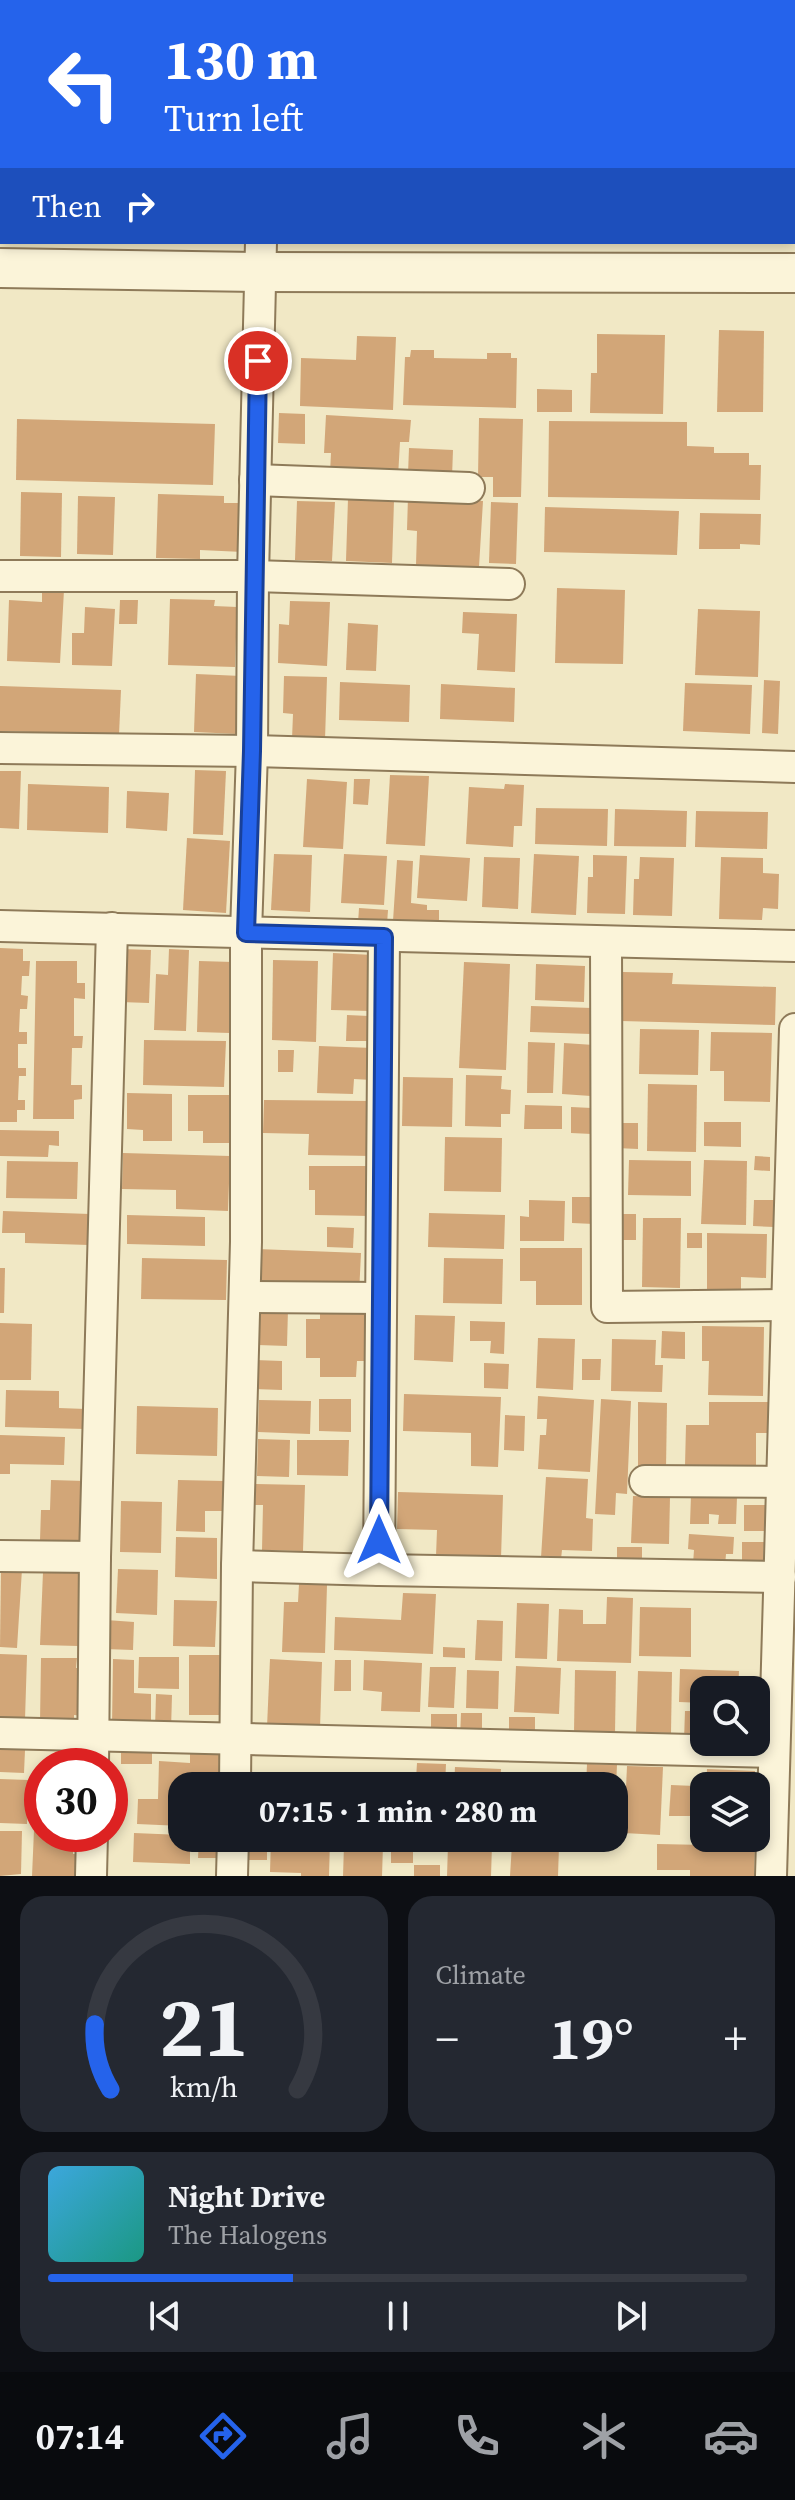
<!DOCTYPE html>
<meta charset="utf-8">
<style>
body{margin:0;font-family:"Source Serif 4",serif;background:#242831;color:#f1f3f6;height:100vh;display:flex;flex-direction:column;font-size:30px;white-space:nowrap}
*{box-sizing:border-box;margin:0}
p{font-size:26px;color:#9ea1a6}
.icon{flex:none;width:44px;height:44px;fill:none;stroke:currentColor;stroke-width:2;stroke-linecap:round;stroke-linejoin:round}
.map{position:relative;height:1876px;overflow:hidden}
.sheet{display:flex;flex-direction:column;gap:20px;padding:20px;background:#0d0f14;flex:1}
.sheet>*{flex:none}
.guide{position:absolute;left:0px;top:0px;width:796px;height:244px;box-shadow:0 4px 12px #0003;background:#2563eb;color:#fff;overflow:hidden}
.controls{position:absolute;left:690px;top:1676px;display:grid;gap:16px}
.controls a{display:grid;place-items:center;width:80px;height:80px;border-radius:16px;background:#171b24;box-shadow:0 4px 12px #0003;font-size:40px}
.speed{position:absolute;left:24px;top:1748px;display:flex;gap:16px;font-size:40px;font-weight:700;text-align:center}
.speed>*{display:grid;place-content:center;width:104px;height:104px;border-radius:50%;background:#171b24;box-shadow:0 4px 12px #0003;line-height:1}
.speed .limit{border:12px solid #d22;background:#fff;color:#111}
.pin{position:absolute;display:grid;place-items:center;width:68px;height:68px;color:#fff;margin:-34px;border:4px solid #fff;border-radius:50%;box-shadow:0 2px 8px #0007}
.me{position:absolute;width:88px;margin:-44px;rotate:0deg;stroke-linejoin:round;filter:drop-shadow(0 0 6px #0008)}
.turn{display:flex;align-items:center;gap:28px;height:168px;padding:0 32px;font-size:36px}
.turn .icon{width:104px;height:104px;stroke-width:2.5}
.turn b{display:block;font-size:56px;line-height:68px}
.then{display:flex;align-items:center;height:76px;padding:0 32px;background:#0003;gap:16px;font-size:30px}
.big{font-size:60px;font-weight:700;line-height:1.1}
.sheet .tile{flex:1;display:flex;flex-direction:column;justify-content:center;gap:12px;min-width:0;padding:0 28px;border-radius:24px;background:#242831}
.sheet .dial{align-items:center;gap:0}
.dial svg{height:208px;overflow:visible;fill:none;stroke:#363941;stroke-width:7;stroke-linecap:round;text-anchor:middle}
.dial text{fill:#f1f3f6;stroke:none}
.song{display:flex;align-items:center;gap:24px}
.cover{width:96px;height:96px;border-radius:12px;background:linear-gradient(135deg,hsl(200 70% 55%),hsl(170 70% 35%))}
.played{height:8px;border-radius:4px;background:linear-gradient(90deg,#2563eb 35%,#363941 35%)}
.keys{display:flex;justify-content:space-around;direction:ltr}
.heat{display:flex;justify-content:space-between;align-items:center;font-size:44px;direction:ltr}
.sheet .tiles{flex:1;display:grid;gap:20px;grid-template-columns:1fr 1fr}
.tile:last-child{grid-column:span 2}
.trip{position:absolute;left:168px;top:1772px;width:460px;height:80px;border-radius:24px;background:#171b24;box-shadow:0 4px 12px #0003;font-weight:700;line-height:80px;text-align:center}
.menu{display:flex;height:128px;justify-content:space-around;align-items:center;background:#090b0e;color:#9ea1a6}
.menu .icon{width:56px;height:56px}
.menu .selected{color:#2563eb}
.menu b{font-size:36px;color:#f1f3f6}
.map>svg:first-child{display:block}
</style>
<div class="map">
<svg width="795" height="1876" viewBox="0 0 795 1876">
<rect width="100%" height="100%" fill="#f1e8c5"/>
<g fill="#d2a678">
<path d="M719,330L764,331L763,412H717Z"/>
<path d="M597,334L665,335L663,414L590,413L591,373H597Z"/>
<path d="M357,336L396,337L393,410L300,406L301,358L356,360Z"/>
<path d="M411,350H434V358L487,359V353H511V358H517L516,408L403,405L405,357H410Z"/>
<path d="M537,389L572,390V412H537Z"/>
<path d="M279,413L305,414V444L278,443Z"/>
<path d="M326,415L411,420L409,442H400L398,477L330,473L331,453H324Z"/>
<path d="M479,418L523,419L521,497H493V477H478Z"/>
<path d="M17,419L215,424L213,485L16,480Z"/>
<path d="M549,421L687,422V446L714,447V453H749V465H761L760,500L548,497Z"/>
<path d="M409,448L453,450L452,477L408,474Z"/>
<path d="M21,492L62,493L61,557L20,556Z"/>
<path d="M158,494L224,496V503H244L243,552L200,550V559L156,558Z"/>
<path d="M78,496L115,497L113,555L77,554Z"/>
<path d="M408,497L483,501L479,567L416,565L417,531L407,530Z"/>
<path d="M348,499L394,501L392,563L346,561Z"/>
<path d="M297,501L335,502L332,561L295,560Z"/>
<path d="M491,502L518,503L516,564L489,563Z"/>
<path d="M545,507L679,511L677,555L544,552Z"/>
<path d="M700,513L761,514L760,545L740,544V549H699Z"/>
<path d="M557,588L625,590L623,664L555,663Z"/>
<path d="M42,589L64,590L60,663L7,661L9,600L42,602Z"/>
<path d="M170,599L215,600L214,606L237,607L235,667L168,665Z"/>
<path d="M120,600H138L137,624H119Z"/>
<path d="M290,601L330,602L327,666L278,663L279,624L289,625Z"/>
<path d="M85,607L115,609L112,666L72,665V633H84Z"/>
<path d="M698,609L760,611L758,677L695,675Z"/>
<path d="M463,612L517,614L515,672L477,670L479,634L462,633Z"/>
<path d="M348,623L378,625L376,671L346,670Z"/>
<path d="M196,674L241,676L238,734L194,732Z"/>
<path d="M284,676L327,677L325,740L292,739L293,714L283,713Z"/>
<path d="M764,680L780,681L778,734L762,733Z"/>
<path d="M340,682L410,685L409,722L339,720Z"/>
<path d="M685,683L752,685L750,734L683,731Z"/>
<path d="M441,684L515,688L514,722L440,719Z"/>
<path d="M0,686L121,690L119,735L0,731Z"/>
<path d="M195,770L226,771L223,835L193,834Z"/>
<path d="M0,771H21L19,829L0,828Z"/>
<path d="M390,775L429,776L425,846L386,844Z"/>
<path d="M307,779L347,782L343,849L303,847Z"/>
<path d="M354,779H370L368,805L353,804Z"/>
<path d="M28,784L109,787L108,833L27,830Z"/>
<path d="M505,784L524,785L522,826H514L513,847L466,844L469,787L504,789Z"/>
<path d="M127,791L169,793L167,831L126,828Z"/>
<path d="M536,808L608,809L607,846L535,844Z"/>
<path d="M615,809L687,811L686,847L614,846Z"/>
<path d="M696,811L768,812L767,849L695,847Z"/>
<path d="M187,838L230,841L226,913L183,910Z"/>
<path d="M274,854L312,855L310,912L271,910Z"/>
<path d="M344,854L387,856L384,905L341,903Z"/>
<path d="M534,854L579,856L576,915L531,913Z"/>
<path d="M420,855L470,858L467,901L417,898Z"/>
<path d="M593,855L627,856L625,914L587,913L588,877H593Z"/>
<path d="M484,857L520,858L518,909L482,907Z"/>
<path d="M640,857L674,858L672,916L633,915L634,879H639Z"/>
<path d="M721,857L763,858V873L779,874L778,909L763,908L762,920L719,919Z"/>
<path d="M397,860L413,861L411,903L427,905V910H439V924L393,921Z"/>
<path d="M359,908L388,910L387,924L358,923Z"/>
<path d="M0,948L23,949V961H30L29,976H22L21,995L28,996L27,1009H20L19,1032H27V1044H18V1068H26V1076H19L18,1100H25V1110H17V1122H0Z"/>
<path d="M121,949L151,950L149,1003L120,1002Z"/>
<path d="M169,949L189,950L186,1031L154,1030L156,974L168,975Z"/>
<path d="M333,953L373,955L371,1011L331,1010Z"/>
<path d="M273,960L318,961L316,1042L272,1040Z"/>
<path d="M36,961H77V983H85V999L74,998V1036H83L82,1048H72L71,1085H82V1099L74,1100V1119H33Z"/>
<path d="M199,961L233,962L230,1033L197,1032Z"/>
<path d="M464,962L510,964L506,1070L459,1068Z"/>
<path d="M536,964L585,966L584,1002L535,1000Z"/>
<path d="M623,972L673,973L672,984L776,987L775,1025L621,1021Z"/>
<path d="M531,1006L592,1008L591,1034L530,1032Z"/>
<path d="M347,1015L369,1016L368,1041H346Z"/>
<path d="M640,1029L699,1030L698,1075L639,1074Z"/>
<path d="M711,1032L772,1033L770,1102L724,1101V1071H710Z"/>
<path d="M144,1040L226,1041L224,1087L143,1085Z"/>
<path d="M528,1042L555,1043L553,1093H527Z"/>
<path d="M564,1043L594,1045L591,1096L562,1094Z"/>
<path d="M319,1046L373,1048L372,1080L354,1079L353,1094L317,1093Z"/>
<path d="M278,1050H294L293,1072H278Z"/>
<path d="M466,1075L502,1076L501,1089L511,1090L510,1114H501V1127L465,1126Z"/>
<path d="M403,1077L453,1078L452,1127L402,1126Z"/>
<path d="M648,1084L697,1085L696,1152L647,1151Z"/>
<path d="M127,1093L172,1094V1141H143V1130L127,1129Z"/>
<path d="M188,1095H233L232,1143H203V1131H188Z"/>
<path d="M264,1100L372,1101V1156L308,1155L309,1134L263,1133Z"/>
<path d="M525,1105L562,1106V1129H524Z"/>
<path d="M571,1107L592,1108V1134L571,1133Z"/>
<path d="M704,1122H741V1147L704,1146Z"/>
<path d="M616,1123H638V1149L616,1148Z"/>
<path d="M0,1130L59,1131V1146L49,1145L48,1157L0,1156Z"/>
<path d="M445,1137L502,1138L501,1192L444,1191Z"/>
<path d="M123,1153L230,1156L228,1211L176,1209V1190L122,1189Z"/>
<path d="M755,1156L770,1157V1171L754,1170Z"/>
<path d="M629,1160L691,1161V1196L628,1195Z"/>
<path d="M704,1160L747,1161L746,1225L701,1224Z"/>
<path d="M7,1161L78,1162L77,1199L6,1198Z"/>
<path d="M309,1166H371L370,1216L315,1215V1190H309Z"/>
<path d="M572,1197H594V1224L572,1223Z"/>
<path d="M529,1200L565,1201L564,1241H520V1216L529,1217Z"/>
<path d="M754,1200H775L774,1227L753,1226Z"/>
<path d="M3,1211L90,1214L89,1245L25,1243V1233H2Z"/>
<path d="M429,1213L505,1215L504,1249L428,1247Z"/>
<rect x="615" y="1214" width="21" height="26"/>
<path d="M127,1215L205,1217V1246L127,1244Z"/>
<path d="M643,1218H681L680,1288L642,1287Z"/>
<path d="M327,1227L354,1228L353,1248L327,1247Z"/>
<rect x="687" y="1233" width="15" height="15"/>
<path d="M707,1233L767,1234L766,1278L741,1277V1292H707Z"/>
<path d="M520,1248H582V1305H536V1281H520Z"/>
<path d="M257,1249L361,1253L359,1294L256,1290Z"/>
<path d="M142,1258L227,1260L226,1300L141,1299Z"/>
<path d="M444,1258L503,1259L502,1304L443,1303Z"/>
<path d="M0,1268H5L4,1313H0Z"/>
<path d="M320,1307H365L364,1361H357L356,1377H320V1358H306V1319H320Z"/>
<path d="M259,1308L288,1309L287,1346L258,1345Z"/>
<path d="M415,1315L455,1316L453,1362L414,1360Z"/>
<path d="M470,1321L505,1322L504,1354L490,1353L491,1341H470Z"/>
<path d="M0,1323L32,1324L31,1380H0Z"/>
<path d="M702,1326L764,1327L763,1396L708,1395L709,1361H702Z"/>
<path d="M662,1331L685,1332V1359L661,1358Z"/>
<path d="M538,1338L575,1339L573,1390L536,1388Z"/>
<path d="M612,1339L656,1340L655,1365H663L662,1392L611,1391Z"/>
<path d="M582,1359H601L600,1380H582Z"/>
<path d="M255,1360L282,1361V1390L254,1389Z"/>
<path d="M484,1363L509,1364L508,1389L484,1388Z"/>
<path d="M6,1390L59,1391V1408L86,1409V1429L5,1427Z"/>
<path d="M404,1394L501,1397L498,1467L471,1466V1433L403,1431Z"/>
<path d="M538,1396L594,1400L590,1472L538,1469L540,1435H546L547,1419H537Z"/>
<path d="M319,1399H351V1432L319,1431Z"/>
<path d="M601,1399L631,1401L627,1494L616,1493L615,1515L595,1514Z"/>
<path d="M259,1400L311,1401L310,1434L258,1432Z"/>
<path d="M638,1402L667,1403L666,1469H638Z"/>
<path d="M709,1402H770V1433H756V1466H685L686,1425H709Z"/>
<path d="M137,1406L218,1408L217,1456L136,1454Z"/>
<path d="M505,1415L525,1416L524,1451L504,1450Z"/>
<path d="M0,1435L65,1437L64,1465L10,1464V1474H0Z"/>
<path d="M258,1439L290,1440L289,1477L257,1476Z"/>
<path d="M297,1440H349L348,1476L297,1475Z"/>
<path d="M546,1477L588,1479L586,1518L593,1519L592,1551L562,1550L561,1559L541,1558Z"/>
<path d="M51,1480L85,1481L83,1542L40,1540L41,1510H50Z"/>
<path d="M178,1480L224,1481L223,1511H205V1532L176,1531Z"/>
<path d="M256,1484L305,1485L303,1551L262,1550L263,1505H255Z"/>
<path d="M398,1492L503,1495L501,1558L436,1556L437,1530L397,1529Z"/>
<path d="M691,1495L737,1497L736,1524H718L719,1515L709,1514V1524H690Z"/>
<path d="M633,1496L670,1497L669,1544L631,1543Z"/>
<path d="M121,1501L162,1502L161,1553L120,1552Z"/>
<rect x="744" y="1505" width="21" height="26"/>
<path d="M689,1534L734,1537L733,1554H726L725,1566L693,1564L694,1550L688,1549Z"/>
<path d="M176,1537L217,1538V1579L175,1577Z"/>
<path d="M742,1542H764L763,1568H742Z"/>
<rect x="617" y="1547" width="25" height="21"/>
<path d="M1,1568L22,1569L17,1648L0,1647Z"/>
<path d="M118,1569L158,1570L157,1615L116,1613Z"/>
<path d="M43,1572L81,1573L78,1646L40,1645Z"/>
<path d="M299,1584L327,1585L325,1653L282,1652L284,1602H298Z"/>
<path d="M403,1593L436,1594L433,1654L334,1650L335,1617L401,1620Z"/>
<path d="M607,1597L633,1598L631,1663L557,1661L559,1609L583,1610V1624H606Z"/>
<path d="M174,1600L217,1601L215,1647L173,1646Z"/>
<path d="M517,1603L549,1604L547,1659L515,1658Z"/>
<path d="M640,1607L691,1608V1657L639,1656Z"/>
<path d="M106,1620L134,1622L133,1650L105,1649Z"/>
<path d="M477,1620L503,1621L502,1661L475,1660Z"/>
<path d="M443,1647L465,1648V1658L443,1657Z"/>
<path d="M0,1654L27,1655L25,1720L0,1719Z"/>
<rect x="189" y="1655" width="37" height="60"/>
<path d="M139,1657H179V1689L138,1688Z"/>
<path d="M41,1658H77L76,1668H86L84,1716L74,1715V1723L40,1722Z"/>
<path d="M113,1659L134,1660V1693L151,1694V1725H112Z"/>
<path d="M270,1659L322,1662L320,1729L267,1727Z"/>
<path d="M335,1660H351V1691H334Z"/>
<path d="M364,1660L422,1663L420,1712L381,1711L382,1692L363,1690Z"/>
<path d="M516,1666L561,1668L559,1714L514,1712Z"/>
<path d="M430,1667H456L454,1708L428,1707Z"/>
<path d="M680,1669L739,1671L738,1690H704V1703L679,1702Z"/>
<path d="M467,1670L499,1671L498,1709L466,1708Z"/>
<path d="M575,1670L616,1671L615,1733L574,1732Z"/>
<path d="M638,1671L672,1672L671,1733L636,1732Z"/>
<path d="M156,1694L172,1695L171,1730L155,1729Z"/>
<path d="M685,1711H704V1740H684Z"/>
<path d="M461,1713H482V1739L460,1738Z"/>
<rect x="431" y="1714" width="26" height="22"/>
<rect x="509" y="1717" width="26" height="21"/>
<rect x="121" y="1746" width="31" height="18"/>
<path d="M0,1749L25,1750L24,1773L0,1772Z"/>
<path d="M190,1749L223,1751L222,1786H182V1826L137,1824L138,1799H158L159,1761L190,1763Z"/>
<path d="M417,1763L446,1764L445,1786H404V1779H416Z"/>
<path d="M587,1764L617,1765L616,1786H586Z"/>
<path d="M627,1766L663,1767L660,1835L624,1833Z"/>
<path d="M455,1767L501,1769L500,1786H454Z"/>
<path d="M707,1769L755,1771L754,1786H706Z"/>
<path d="M349,1775L394,1778V1786H349Z"/>
<rect x="246" y="1776" width="32" height="10"/>
<path d="M0,1779L29,1780L27,1824L0,1823Z"/>
<path d="M671,1785L695,1786L693,1816H669Z"/>
<path d="M34,1830H42V1834H73V1854H82L81,1876H32Z"/>
<path d="M0,1831H22L21,1874L0,1876Z"/>
<path d="M134,1833L182,1835V1838H190V1864L133,1862Z"/>
<path d="M199,1838H220L221,1858H198Z"/>
<rect x="241" y="1838" width="26" height="22"/>
<rect x="391" y="1838" width="22" height="25"/>
<path d="M271,1839L330,1840L329,1876H301V1873L270,1872Z"/>
<path d="M344,1844L383,1845L382,1876H343Z"/>
<path d="M448,1844L492,1845L491,1876H447Z"/>
<path d="M512,1844L559,1846L558,1876H510Z"/>
<path d="M657,1844L755,1846L754,1876H690V1870H657Z"/>
<rect x="414" y="1865" width="26" height="11"/>
</g>
<g fill="none" stroke-linecap="round" stroke-linejoin="round">
<defs>
<g id="minor">
<path d="M270,2V0"/>
<path d="M0,47H2"/>
<path d="M794,52H795"/>
<path d="M255,480L469,488"/>
<path d="M0,576H253L509,584"/>
<path d="M0,748L252,751L795,767"/>
<path d="M0,926L795,946"/>
<path d="M384,937L379,1570L780,1577"/>
<path d="M606,942L607,1307L787,1305"/>
<path d="M245,1297L381,1298"/>
<path d="M645,1481L782,1482"/>
<path d="M0,1556L95,1557"/>
<path d="M237,1566L379,1570"/>
<path d="M0,1733L774,1752"/>
<path d="M93,1766L95,1557L112,928"/>
<path d="M235,1786L237,1566L246,1242V933L252,751L253,576L261,242"/>
<path d="M91,1876L92,1834"/>
<path d="M232,1876L233,1838"/>
<path d="M771,1876L795,1029"/>
</g>
<path id="tertiary" d="M0,268L260,272L795,273"/>
</defs>
<use href="#minor" stroke="#8e7a59" stroke-width="34"/>
<use href="#tertiary" stroke="#8e7a59" stroke-width="42"/>
<use href="#minor" stroke="#fbf4d9" stroke-width="30"/>
<use href="#tertiary" stroke="#fbf4d9" stroke-width="38"/>
</g>
<g fill="none" stroke-linecap="round" stroke-linejoin="round">
<defs>
<path id="route" d="M258,361L252,751L246,933L384,937L379,1540"/>
</defs>
<use href="#route" stroke="#184099" stroke-width="20"/>
<use href="#route" stroke="#2563eb" stroke-width="14"/>
</g>
</svg>
<div class="controls">
<a><svg class="icon" aria-label="search" viewBox="0 0 24 24"><circle cx="10" cy="10" r="6"/><path d="M15 15l6 6"/></svg></a>
<a><svg class="icon" aria-label="layers" viewBox="0 0 24 24"><path d="M12 4l9 5-9 5-9-5zM3 14l9 5 9-5"/></svg></a>
</div>
<div class="speed"><div class="limit">30</div></div>
<div class="pin" style="left:258px;top:361px;background:#d93025"><svg class="icon" aria-label="arrive" viewBox="0 0 24 24"><path d="M6 21V4h12l-3 4 3 4H6"/></svg></div>
<svg class="me" style="left:379px;top:1540px" viewBox="-20 -20 40 40"><path d="M0-17L14 15 0 8-14 15z" fill="#2563eb" stroke="#fff" stroke-width="4"/></svg>
<div class="trip">07:15 · 1 min · 280 m</div>
<div class="guide">
<div class="turn"><svg class="icon" aria-label="left" viewBox="0 0 24 24"><path d="M17 20v-9H6M10 6l-5 5 5 5"/></svg><div><b>130 m</b>Turn left</div></div>
<div class="then">Then<svg class="icon" aria-label="right" viewBox="0 0 24 24"><path d="M7 20v-9h11M14 6l5 5-5 5"/></svg></div>
</div>
</div>
<section class="sheet">
<div class="tiles">
<div class="tile dial"><svg viewBox="0 0 100 80">
<path d="M14 69A42 42 0 1 1 86 69"/>
<path d="M14 69A42 42 0 0 1 8 44" stroke="#2563eb"/>
<text x="50" y="56" font-size="32" font-weight="700">21</text>
<text x="50" y="72" font-size="11">km/h</text>
</svg></div>
<div class="tile"><p>Climate</p>
<div class="heat"><a>−</a><b class="big">19°</b><a>+</a></div>
</div>
<div class="tile">
<div class="song"><i class="cover"></i><div><b>Night Drive</b><p>The Halogens</p></div></div>
<div class="played"></div>
<div class="keys"><svg class="icon" aria-label="previous" viewBox="0 0 24 24"><path d="M18 5L8 12l10 7zM5 5v14"/></svg><svg class="icon" aria-label="pause" viewBox="0 0 24 24"><path d="M8 5v14M16 5v14"/></svg><svg class="icon" aria-label="next" viewBox="0 0 24 24"><path d="M6 5l10 7-10 7zM19 5v14"/></svg></div>
</div>
</div>
</section>
<nav class="menu">
<b>07:14</b>
<svg class="icon selected" aria-label="directions" viewBox="0 0 24 24"><path d="M12 3l9 9-9 9-9-9zM9 14v-3h6M13 9l2 2-2 2"/></svg>
<svg class="icon" aria-label="music" viewBox="0 0 24 24"><path d="M9 18V5l10-2v13"/><circle cx="6" cy="18" r="3"/><circle cx="16" cy="16" r="3"/></svg>
<svg class="icon" aria-label="phone" viewBox="0 0 24 24"><path d="M5 4h4l2 5-3 2q2 4 5 5l2-3 5 2v4C11 20 4 13 5 4z"/></svg>
<svg class="icon" aria-label="climate" viewBox="0 0 24 24"><path d="M12 3v18M4 7l16 10M4 17L20 7"/></svg>
<svg class="icon" aria-label="car" viewBox="0 0 24 24"><path d="M5 17H2v-5l4-1 3-4h7l3 4 3 1v5h-3M9 17h6M6 11h13"/><circle cx="7" cy="17" r="2"/><circle cx="17" cy="17" r="2"/></svg>
</nav>
